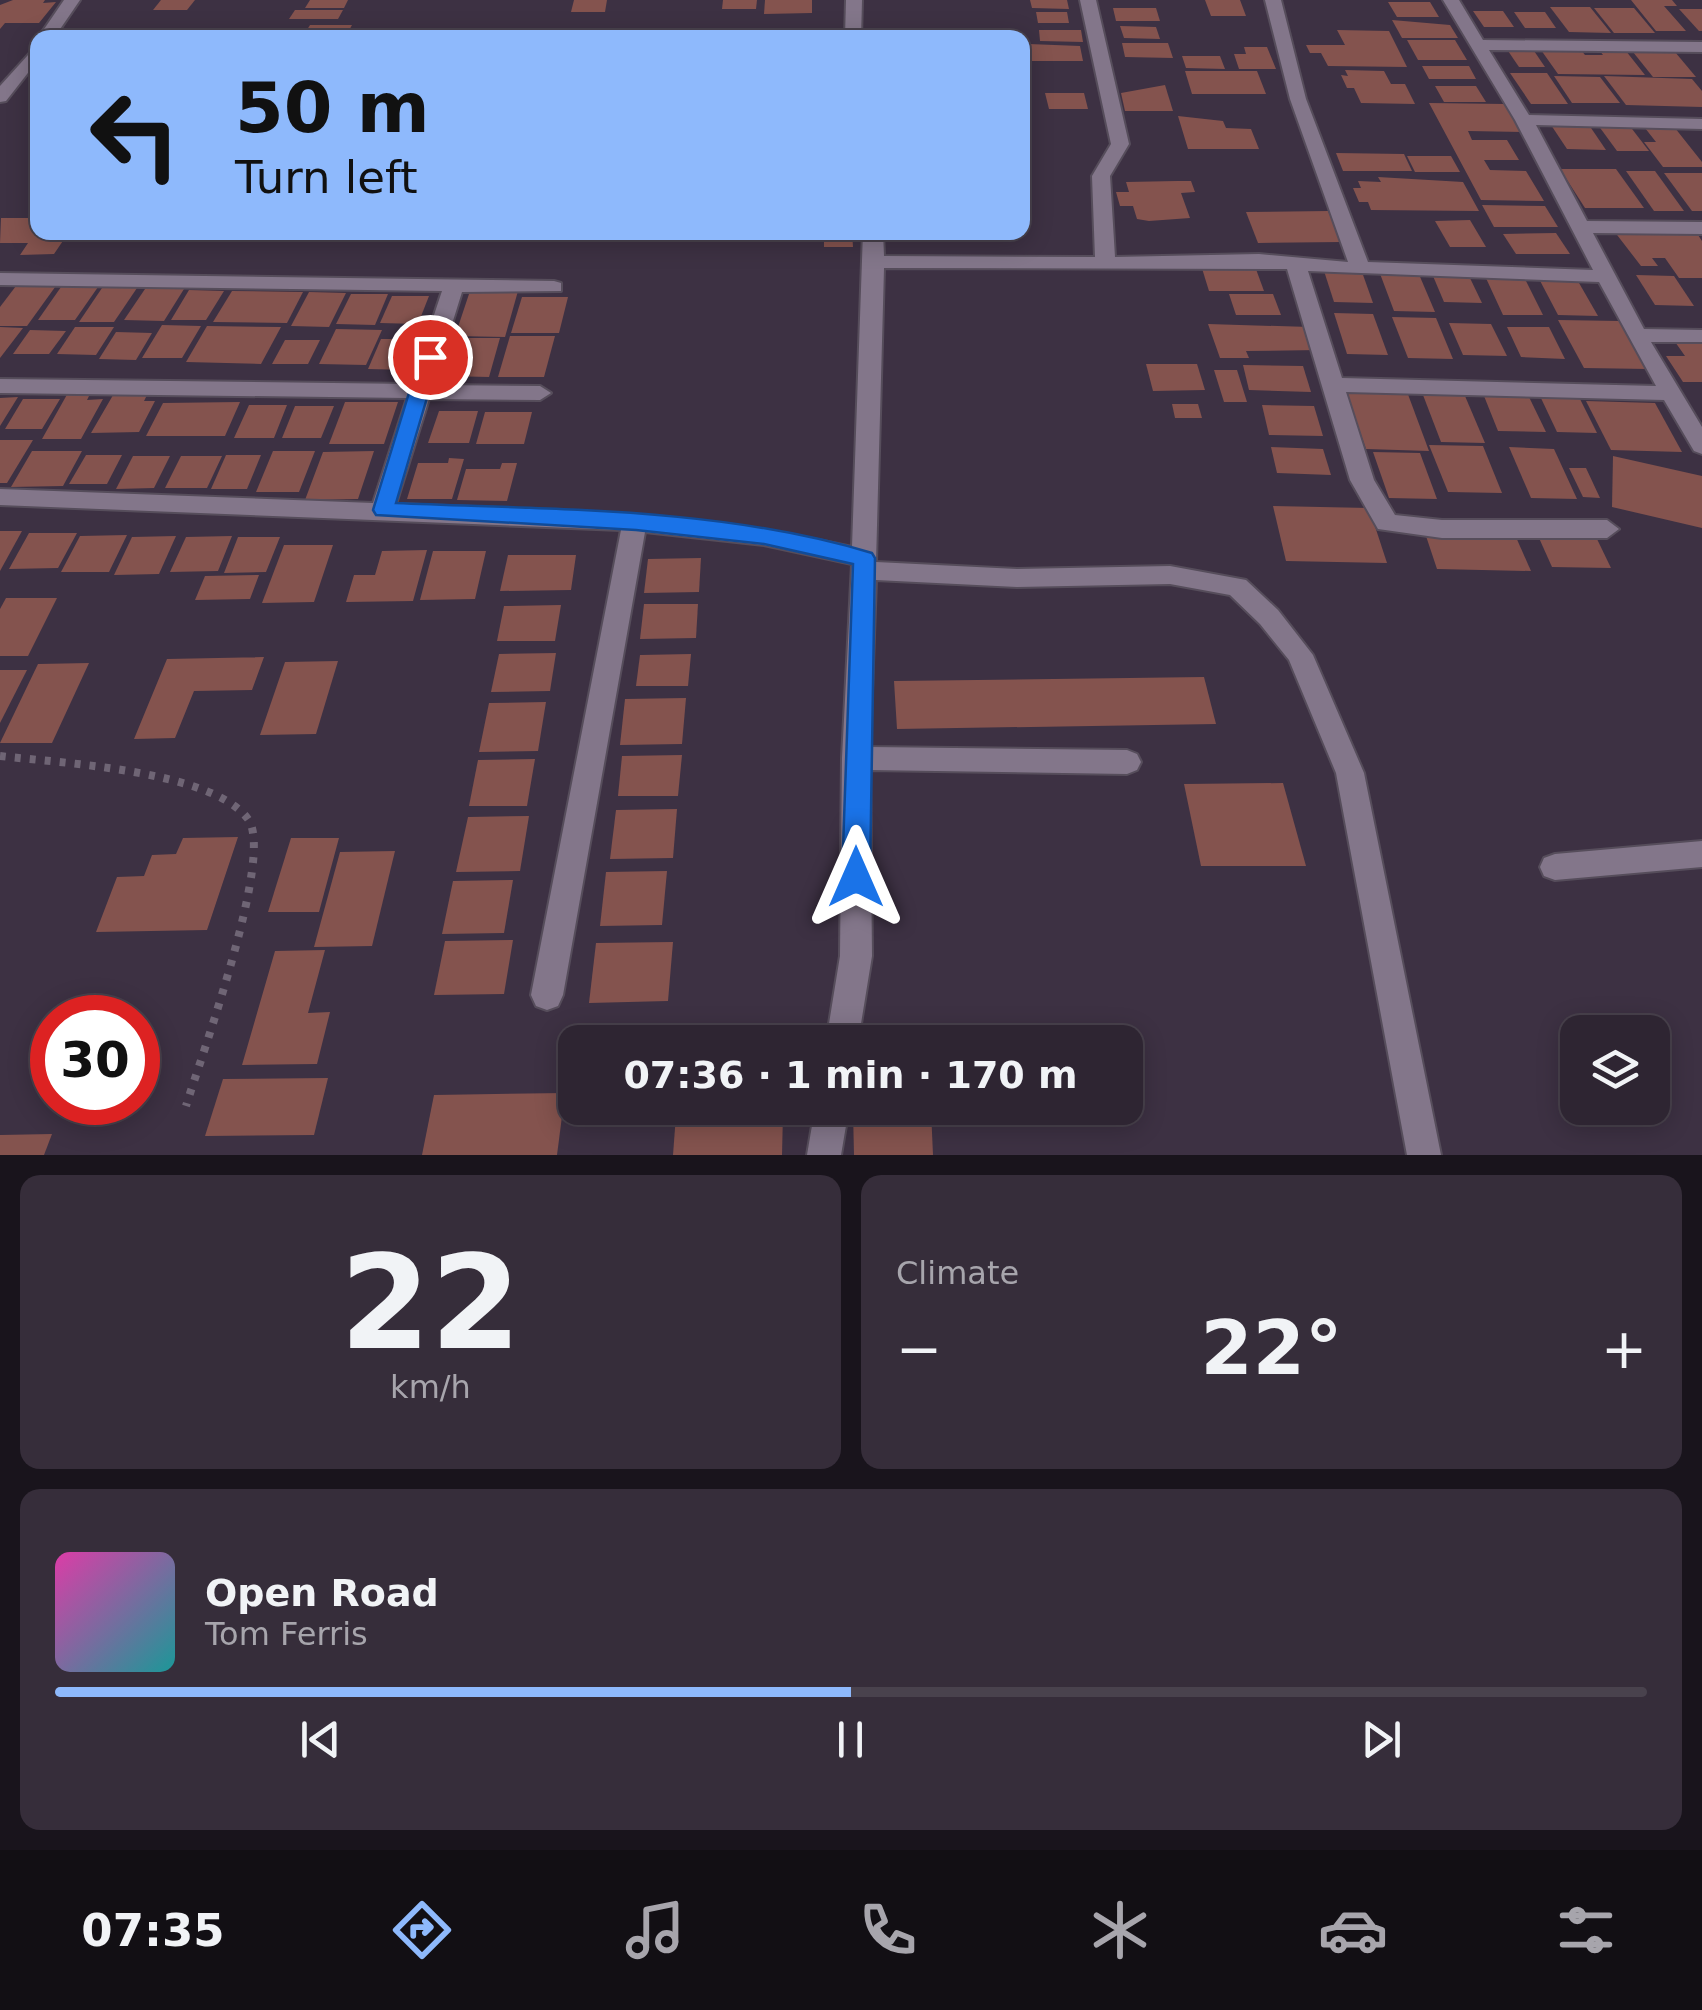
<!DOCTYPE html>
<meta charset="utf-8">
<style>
body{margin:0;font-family:"DejaVu Sans",sans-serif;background:#362d3a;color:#f1f3f6;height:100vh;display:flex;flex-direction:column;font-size:38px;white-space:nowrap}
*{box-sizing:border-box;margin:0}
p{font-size:32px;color:#a7a5ac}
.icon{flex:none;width:55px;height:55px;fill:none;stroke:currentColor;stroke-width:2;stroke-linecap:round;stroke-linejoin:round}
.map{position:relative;height:1155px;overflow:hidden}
.drawer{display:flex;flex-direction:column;gap:20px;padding:20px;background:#19141c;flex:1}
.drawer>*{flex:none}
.hud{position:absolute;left:30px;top:30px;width:1000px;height:210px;border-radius:20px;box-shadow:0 5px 25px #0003,0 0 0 2px #49424d;background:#8eb9fc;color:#111;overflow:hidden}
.buttons{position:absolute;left:1560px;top:1015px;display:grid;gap:20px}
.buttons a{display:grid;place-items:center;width:110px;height:110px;border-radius:20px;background:#2e2532;box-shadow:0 5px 25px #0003,0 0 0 2px #49424d;font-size:50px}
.speed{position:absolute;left:30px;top:995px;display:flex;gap:20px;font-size:50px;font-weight:700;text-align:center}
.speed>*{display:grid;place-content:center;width:130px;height:130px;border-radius:50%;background:#2e2532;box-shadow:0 5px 25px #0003,0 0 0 2px #49424d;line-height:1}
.speed .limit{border:15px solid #d22;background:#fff;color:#111}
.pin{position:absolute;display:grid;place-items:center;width:85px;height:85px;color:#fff;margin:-42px;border:5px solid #fff;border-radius:50%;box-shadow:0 2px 10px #0007}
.me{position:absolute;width:110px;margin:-55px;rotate:0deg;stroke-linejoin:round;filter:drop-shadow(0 0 8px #0008)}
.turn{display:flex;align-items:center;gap:35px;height:210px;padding:0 40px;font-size:45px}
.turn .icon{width:130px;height:130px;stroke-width:2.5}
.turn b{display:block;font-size:70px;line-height:85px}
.big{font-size:75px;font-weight:800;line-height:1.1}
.drawer .card{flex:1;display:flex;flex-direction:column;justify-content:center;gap:15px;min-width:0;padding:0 35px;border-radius:20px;background:#362d3a}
.drawer .dial{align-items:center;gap:0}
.dial b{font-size:130px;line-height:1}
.song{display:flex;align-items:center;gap:30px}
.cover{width:120px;height:120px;border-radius:15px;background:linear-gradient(135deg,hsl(320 70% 55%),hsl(180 70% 35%))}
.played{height:10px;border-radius:5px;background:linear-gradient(90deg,#8eb9fc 50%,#49424d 50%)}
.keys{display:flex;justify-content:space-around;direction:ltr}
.heat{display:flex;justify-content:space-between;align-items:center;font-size:55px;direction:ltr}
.drawer .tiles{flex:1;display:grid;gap:20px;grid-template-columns:1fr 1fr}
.card:last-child{grid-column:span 2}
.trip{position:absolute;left:558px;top:1025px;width:585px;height:100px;border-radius:20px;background:#2e2532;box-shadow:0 5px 25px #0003,0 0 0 2px #49424d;font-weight:800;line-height:100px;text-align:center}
.dock{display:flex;height:160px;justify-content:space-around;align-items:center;background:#120f14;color:#a7a5ac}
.dock .icon{width:70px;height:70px}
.dock .active{color:#8eb9fc}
.dock b{font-size:45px;color:#f1f3f6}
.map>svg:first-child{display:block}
</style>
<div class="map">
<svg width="1702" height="1155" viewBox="0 0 1702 1155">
<rect width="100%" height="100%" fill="#3d3143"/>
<g fill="#84534e">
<path d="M13,0H45L43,3L56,2L39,23H5L0,29V5Z"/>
<path d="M161,0H195L187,10H153Z"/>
<path d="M310,0H348L344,8H305Z"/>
<path d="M574,0H607L605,12H571Z"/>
<path d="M723,0H757L756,9H722Z"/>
<path d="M765,0H812V13L764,14Z"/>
<path d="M1030,0H1067L1069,9L1032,8Z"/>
<path d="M1205,0H1240L1246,16H1211Z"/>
<path d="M1631,0H1672L1677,6H1664L1686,31H1656Z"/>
<path d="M1388,2H1430L1439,17H1397Z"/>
<path d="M1550,7H1590L1611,33L1569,32Z"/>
<path d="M1113,8H1156L1160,21H1116Z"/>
<path d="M1594,8H1634L1655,33H1614Z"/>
<path d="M1679,9H1702V31H1699Z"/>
<path d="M295,10H343L338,19H289Z"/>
<path d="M1473,11H1503L1514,27H1484Z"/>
<path d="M1036,12H1067L1069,23H1038Z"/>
<path d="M1514,12H1545L1556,28H1525Z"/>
<path d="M1392,20L1450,25L1458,38H1402Z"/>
<path d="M310,25H352L345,38H302Z"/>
<path d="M1120,26L1156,27L1160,39L1124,38Z"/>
<path d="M484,29H533L530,38H481Z"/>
<path d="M1039,30H1081L1083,42L1040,41Z"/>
<path d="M1337,30L1389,31L1407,67L1328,66L1321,53H1310L1306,45H1345Z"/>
<path d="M1407,40H1455L1467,60H1418Z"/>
<path d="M1122,43H1168L1173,58L1125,57Z"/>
<path d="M1029,44L1080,46L1083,61H1032Z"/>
<path d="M1596,46H1622L1645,75L1558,74L1541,50H1581L1585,55H1603Z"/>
<path d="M1244,47H1267L1276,69H1239L1234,54H1246Z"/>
<path d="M1506,48H1532L1545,67H1519Z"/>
<path d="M1633,52H1675L1696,77H1653Z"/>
<path d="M1182,56H1220L1225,69L1186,68Z"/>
<path d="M1422,66H1469L1476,79H1429Z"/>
<path d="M1345,70L1384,71L1391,84H1405L1415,104L1361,103L1354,88H1347L1341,75L1348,76Z"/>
<path d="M1185,71H1257L1266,94H1192Z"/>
<path d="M1510,73H1547L1568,104H1531Z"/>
<path d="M1554,76L1600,77L1620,103H1572Z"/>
<path d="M1604,76L1692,79L1702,91V107L1626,105Z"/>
<path d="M1165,85L1173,111H1125L1121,93Z"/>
<path d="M1435,86H1476L1486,102H1444Z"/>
<path d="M1045,93H1084L1088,109H1049Z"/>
<path d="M1429,103L1505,104L1523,132L1468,131L1472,140H1507L1519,160H1484L1490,170L1526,171L1544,201L1481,200Z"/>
<path d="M1178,116L1223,121L1226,128L1251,129L1259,149H1188Z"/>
<path d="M1551,125H1589L1606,150L1567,149Z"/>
<path d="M1598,125H1629L1649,151H1617Z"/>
<path d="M1645,128H1675L1702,162V167H1663L1644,142H1656Z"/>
<path d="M1336,153L1404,154L1412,171H1343Z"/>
<path d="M1407,156H1451L1460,172H1415Z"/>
<path d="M1560,169H1616L1644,208H1585Z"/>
<path d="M1626,171H1655L1684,211H1654Z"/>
<path d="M1664,173H1702V211H1692Z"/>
<path d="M1378,177L1463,182L1479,211L1371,210L1368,202H1359L1353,188H1361L1358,181L1381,182Z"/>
<path d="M1177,181H1191L1195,192L1181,193L1190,218L1149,221L1137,219L1133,206H1120L1116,192H1129L1126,182Z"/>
<path d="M1482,205L1545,206L1558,227H1494Z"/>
<path d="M1328,211L1342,242L1258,243L1246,212Z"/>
<path d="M38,218V232H69L54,254L20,255L28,243H0L1,218Z"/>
<path d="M1470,220L1486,247H1450L1435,221Z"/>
<path d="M1614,231L1698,235L1702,241V278H1679L1665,258H1652L1658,266H1641Z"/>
<path d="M824,232H852L853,247H824Z"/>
<path d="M1556,233L1570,254H1516L1503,234Z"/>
<path d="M1253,261L1264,291H1209L1200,262Z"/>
<path d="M1324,271L1362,272L1373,303L1334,302Z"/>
<path d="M1379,271L1418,272L1435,312L1394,311Z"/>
<path d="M1537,275L1575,276L1598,316L1558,315Z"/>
<path d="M1636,275L1674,276L1694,306L1655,305Z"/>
<path d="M1433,276H1469L1482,303L1444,302Z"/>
<path d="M1485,276L1524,277L1543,315H1503Z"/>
<path d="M19,282L58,283L27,326H0V307Z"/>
<path d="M61,287H98L75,320H38Z"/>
<path d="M102,288H137L114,322H79Z"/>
<path d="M145,289H184L164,321L124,320Z"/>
<path d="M189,290L224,291L206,320H171Z"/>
<path d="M232,291L303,292L287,323L213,322Z"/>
<path d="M470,291H518L505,337L455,336Z"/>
<path d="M309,292L346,293L329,327L291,326Z"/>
<path d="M351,294H388L375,325L336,324Z"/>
<path d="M1229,294H1273L1281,315H1236Z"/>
<path d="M392,296H429L418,324L380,323Z"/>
<path d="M522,297H568L559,333H511Z"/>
<path d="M1334,313L1373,314L1388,355L1347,354Z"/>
<path d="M1392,317L1436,318L1453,359L1408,358Z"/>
<path d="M1558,320L1620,321L1648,369L1584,368Z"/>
<path d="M1449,323L1491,324L1507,356L1463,355Z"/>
<path d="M1208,324L1310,327L1319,350L1246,351L1249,358H1220Z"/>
<path d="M162,325L201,326L182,358H142Z"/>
<path d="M207,326L281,327L261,364L186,362Z"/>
<path d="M0,327L23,328L0,358Z"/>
<path d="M75,327H114L96,355L57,354Z"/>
<path d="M1507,327H1549L1565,359L1521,357Z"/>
<path d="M336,329L382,330L366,365L319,364Z"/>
<path d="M30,330L66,331L49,354H13Z"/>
<path d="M116,332L152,333L136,360L99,359Z"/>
<path d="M510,336H555L544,377H498Z"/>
<path d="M459,338H500L489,377L446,376Z"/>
<path d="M381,339H422L409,370L368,369Z"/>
<path d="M1673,339H1702V382H1683L1666,356H1685Z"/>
<path d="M285,340H320L308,364H272Z"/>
<path d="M1146,364H1197L1205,390L1153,391Z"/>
<path d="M1243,365L1303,366L1311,392L1249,390Z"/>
<path d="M1214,370H1237L1247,402H1224Z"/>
<path d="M1345,388L1406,389L1429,451L1366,449Z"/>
<path d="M150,389L144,401H155L139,432L91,433L116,390Z"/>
<path d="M92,390L87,400L103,399L81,439H42L69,391Z"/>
<path d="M1423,395L1465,396L1485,443L1441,442Z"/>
<path d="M1484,396L1529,397L1546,432L1498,431Z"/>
<path d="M1540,396L1579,397L1597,433L1557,432Z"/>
<path d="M18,397L0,426V398Z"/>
<path d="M23,399H60L42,429H5Z"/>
<path d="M1586,401L1655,403L1682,452L1611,450Z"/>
<path d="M240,402L225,436H146L163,403Z"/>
<path d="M345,402H398L384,444H329Z"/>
<path d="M1172,404H1198L1202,418H1175Z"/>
<path d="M249,405H287L274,438H234Z"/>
<path d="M1262,405L1314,406L1323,436L1269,435Z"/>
<path d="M295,406H334L321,438H282Z"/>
<path d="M439,411H478L469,443H428Z"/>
<path d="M485,412H532L524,444H476Z"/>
<path d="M0,440H33L7,483H0Z"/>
<path d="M1429,445L1483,446L1502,493L1448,492Z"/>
<path d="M1271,447L1323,449L1331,475L1277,473Z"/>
<path d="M1509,447L1554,449L1577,499L1531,498Z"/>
<path d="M32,451H82L63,486L11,487Z"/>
<path d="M273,451H315L299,492H256Z"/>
<path d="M374,451L358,499L305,500L323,452Z"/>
<path d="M1373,452L1420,453L1437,499L1389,498Z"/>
<path d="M86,455H122L107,484H69Z"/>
<path d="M226,455H261L247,489H211Z"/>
<path d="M133,456H170L154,488L116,489Z"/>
<path d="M181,456H222L207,488H165Z"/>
<path d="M1613,456L1702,476V528L1612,507Z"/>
<path d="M449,458L464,459L452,499H407L418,463H448Z"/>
<path d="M502,463H517L507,501L457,500L466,469H500Z"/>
<path d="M1569,468H1586L1600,498L1583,497Z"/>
<path d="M1273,506L1369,508L1387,563L1286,561Z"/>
<path d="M0,531H22L0,571Z"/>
<path d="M29,533H77L58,568L9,569Z"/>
<path d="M1425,533L1515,535L1531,571L1437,569Z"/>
<path d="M127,535L109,572H61L80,536Z"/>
<path d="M176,536L159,574L114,575L132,537Z"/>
<path d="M232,536L218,571L170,572L186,537Z"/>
<path d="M238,537H280L266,572L224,573Z"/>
<path d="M1539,538L1597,539L1611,568L1552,567Z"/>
<path d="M284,545H333L314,602L262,603Z"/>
<path d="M427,550L413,601L346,602L354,575H375L382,551Z"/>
<path d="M433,551H486L475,599L420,600Z"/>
<path d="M508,555H576L571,590L500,591Z"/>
<path d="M701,558L699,592L644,593L648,559Z"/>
<path d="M259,575L250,599L195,600L205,576Z"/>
<path d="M6,598H57L28,656H0V609Z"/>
<path d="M644,604H698L696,638L640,639Z"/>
<path d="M561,605L555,641H497L504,606Z"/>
<path d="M556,653L550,691L491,692L499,654Z"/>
<path d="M691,654L688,686H636L640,655Z"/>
<path d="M264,657L252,690L194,691L175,738L134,739L167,659Z"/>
<path d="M338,661L316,734L260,735L285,662Z"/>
<path d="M89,663L52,743H0L38,664Z"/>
<path d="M0,670H27L0,723Z"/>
<path d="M1204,677L1216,724L897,729L894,681Z"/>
<path d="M686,698L682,744L620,745L625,699Z"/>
<path d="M546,702L538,751L479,752L489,703Z"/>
<path d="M682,755L678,796H618L622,756Z"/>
<path d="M535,759L527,806H469L478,760Z"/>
<path d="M1283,783L1306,866H1201L1184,784Z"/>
<path d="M677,809L673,858L610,859L616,810Z"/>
<path d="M529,816L520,871L456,872L468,817Z"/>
<path d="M238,837L207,930L96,932L117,877L144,876L152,855L176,854L183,838Z"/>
<path d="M291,838H339L319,912H268Z"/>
<path d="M395,851L372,946L314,947L340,852Z"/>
<path d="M667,871L662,925L600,926L606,872Z"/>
<path d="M513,880L504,933L442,934L453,881Z"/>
<path d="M513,940L504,994L434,995L445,941Z"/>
<path d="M673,942L668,1001L589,1003L596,943Z"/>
<path d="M325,950L308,1013L330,1012L317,1064L242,1065L275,951Z"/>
<path d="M328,1078L314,1135L205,1136L223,1079Z"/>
<path d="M565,1093L557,1155H422L434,1095Z"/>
<path d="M931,1110L933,1155H854L853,1111Z"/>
<path d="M783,1113L782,1155H673L676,1115Z"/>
<path d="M52,1134L44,1155H0V1135Z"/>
</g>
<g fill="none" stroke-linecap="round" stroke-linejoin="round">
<defs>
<g id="minor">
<path d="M64,0H80L54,38H38Z"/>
<path d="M846,0H862L861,38H845Z"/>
<path d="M1080,0H1096L1129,144L1110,176L1115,257L1259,254L1348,262L1290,99L1265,0H1281L1306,99L1368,262L1593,270L1515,120L1443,0H1459L1483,40L1702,42V52L1489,50L1529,115L1702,119V129L1536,125L1587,221L1702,222V234L1593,233L1644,329L1702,330V342H1651L1702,427V454L1694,451L1664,400L1346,392L1374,480L1395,515L1442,520H1607L1619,529L1607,538H1442L1378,529L1350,480L1287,269L884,268L876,562L1017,569L1170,566L1246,580L1278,610L1313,655L1364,773L1441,1155H1407L1336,773L1289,660L1260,624L1230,595L1170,584L1017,587L876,580L870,747L1127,750L1137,754L1141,762L1137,770L1127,774L870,770L872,956L858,1042H826L840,956L842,758L852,564L764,545L645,532L563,995L558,1006L547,1010L536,1006L531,995L621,530L0,505V489L373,503L407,398L0,393V379L411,384L442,291L0,285V273L554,281L561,283V291L462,292L433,385L540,386L551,393L540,400L429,399L396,504C551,510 700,513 852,547L863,232H883L884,256L1095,257L1092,176L1111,144ZM1308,271L1599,282L1656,386L1342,378Z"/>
<path d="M38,44V60L6,101L0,102V86Z"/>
<path d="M1702,841V867L1555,880L1544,876L1540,867L1544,858L1555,854Z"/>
<path d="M815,1108H849L841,1155H807Z"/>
</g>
</defs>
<use href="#minor" stroke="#564d5b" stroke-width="4"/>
<path stroke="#6f6575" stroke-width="8" stroke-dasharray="6 9" stroke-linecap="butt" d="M0,756C59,763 212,770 248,819C275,855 201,1057 186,1106"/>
<use href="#minor" fill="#83768a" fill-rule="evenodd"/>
</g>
<path fill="#1a73e8" stroke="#114b97" stroke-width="2.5" d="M430,351L439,357L396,503C554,510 720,507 872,553L875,558L870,877L866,885L856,889L846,885L842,877L853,564L764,544L636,530L376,515L373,510L420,357Z"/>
</svg>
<div class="buttons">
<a><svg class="icon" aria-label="layers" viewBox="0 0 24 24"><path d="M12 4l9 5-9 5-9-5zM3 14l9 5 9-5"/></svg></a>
</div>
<div class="speed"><div class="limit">30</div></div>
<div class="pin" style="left:430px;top:357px;background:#d93025"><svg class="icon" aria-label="arrive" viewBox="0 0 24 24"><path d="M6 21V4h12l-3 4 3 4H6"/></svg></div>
<svg class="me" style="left:856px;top:877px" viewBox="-20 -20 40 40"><path d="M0-17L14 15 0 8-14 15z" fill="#1a73e8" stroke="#fff" stroke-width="4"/></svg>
<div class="trip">07:36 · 1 min · 170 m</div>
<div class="hud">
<div class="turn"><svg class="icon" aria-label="left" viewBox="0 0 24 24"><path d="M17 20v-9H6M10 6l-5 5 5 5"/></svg><div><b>50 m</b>Turn left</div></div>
</div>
</div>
<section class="drawer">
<div class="tiles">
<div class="card dial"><b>22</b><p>km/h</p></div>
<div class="card"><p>Climate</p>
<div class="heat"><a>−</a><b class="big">22°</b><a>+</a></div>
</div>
<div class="card">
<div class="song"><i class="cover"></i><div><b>Open Road</b><p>Tom Ferris</p></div></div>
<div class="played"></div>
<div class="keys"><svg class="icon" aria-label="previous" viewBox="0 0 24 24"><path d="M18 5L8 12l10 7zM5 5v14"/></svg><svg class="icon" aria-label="pause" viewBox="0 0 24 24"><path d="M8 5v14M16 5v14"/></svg><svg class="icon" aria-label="next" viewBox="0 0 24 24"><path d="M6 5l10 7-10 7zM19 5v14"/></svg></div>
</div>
</div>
</section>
<nav class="dock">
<b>07:35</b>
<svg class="icon active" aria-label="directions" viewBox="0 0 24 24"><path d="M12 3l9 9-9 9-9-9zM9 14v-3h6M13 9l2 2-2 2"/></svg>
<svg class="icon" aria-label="music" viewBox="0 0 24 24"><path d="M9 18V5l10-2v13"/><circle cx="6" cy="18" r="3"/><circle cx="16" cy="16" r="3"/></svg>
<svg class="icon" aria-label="phone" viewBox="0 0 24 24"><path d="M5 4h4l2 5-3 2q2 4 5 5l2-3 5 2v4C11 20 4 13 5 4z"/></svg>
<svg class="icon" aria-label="climate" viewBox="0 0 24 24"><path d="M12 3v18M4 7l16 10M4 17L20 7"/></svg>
<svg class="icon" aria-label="car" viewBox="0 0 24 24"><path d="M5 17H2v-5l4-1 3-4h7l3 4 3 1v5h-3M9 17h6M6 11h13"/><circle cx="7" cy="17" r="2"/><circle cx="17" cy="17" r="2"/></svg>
<svg class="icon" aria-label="filters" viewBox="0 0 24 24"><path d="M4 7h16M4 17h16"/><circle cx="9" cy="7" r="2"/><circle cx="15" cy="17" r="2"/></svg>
</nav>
